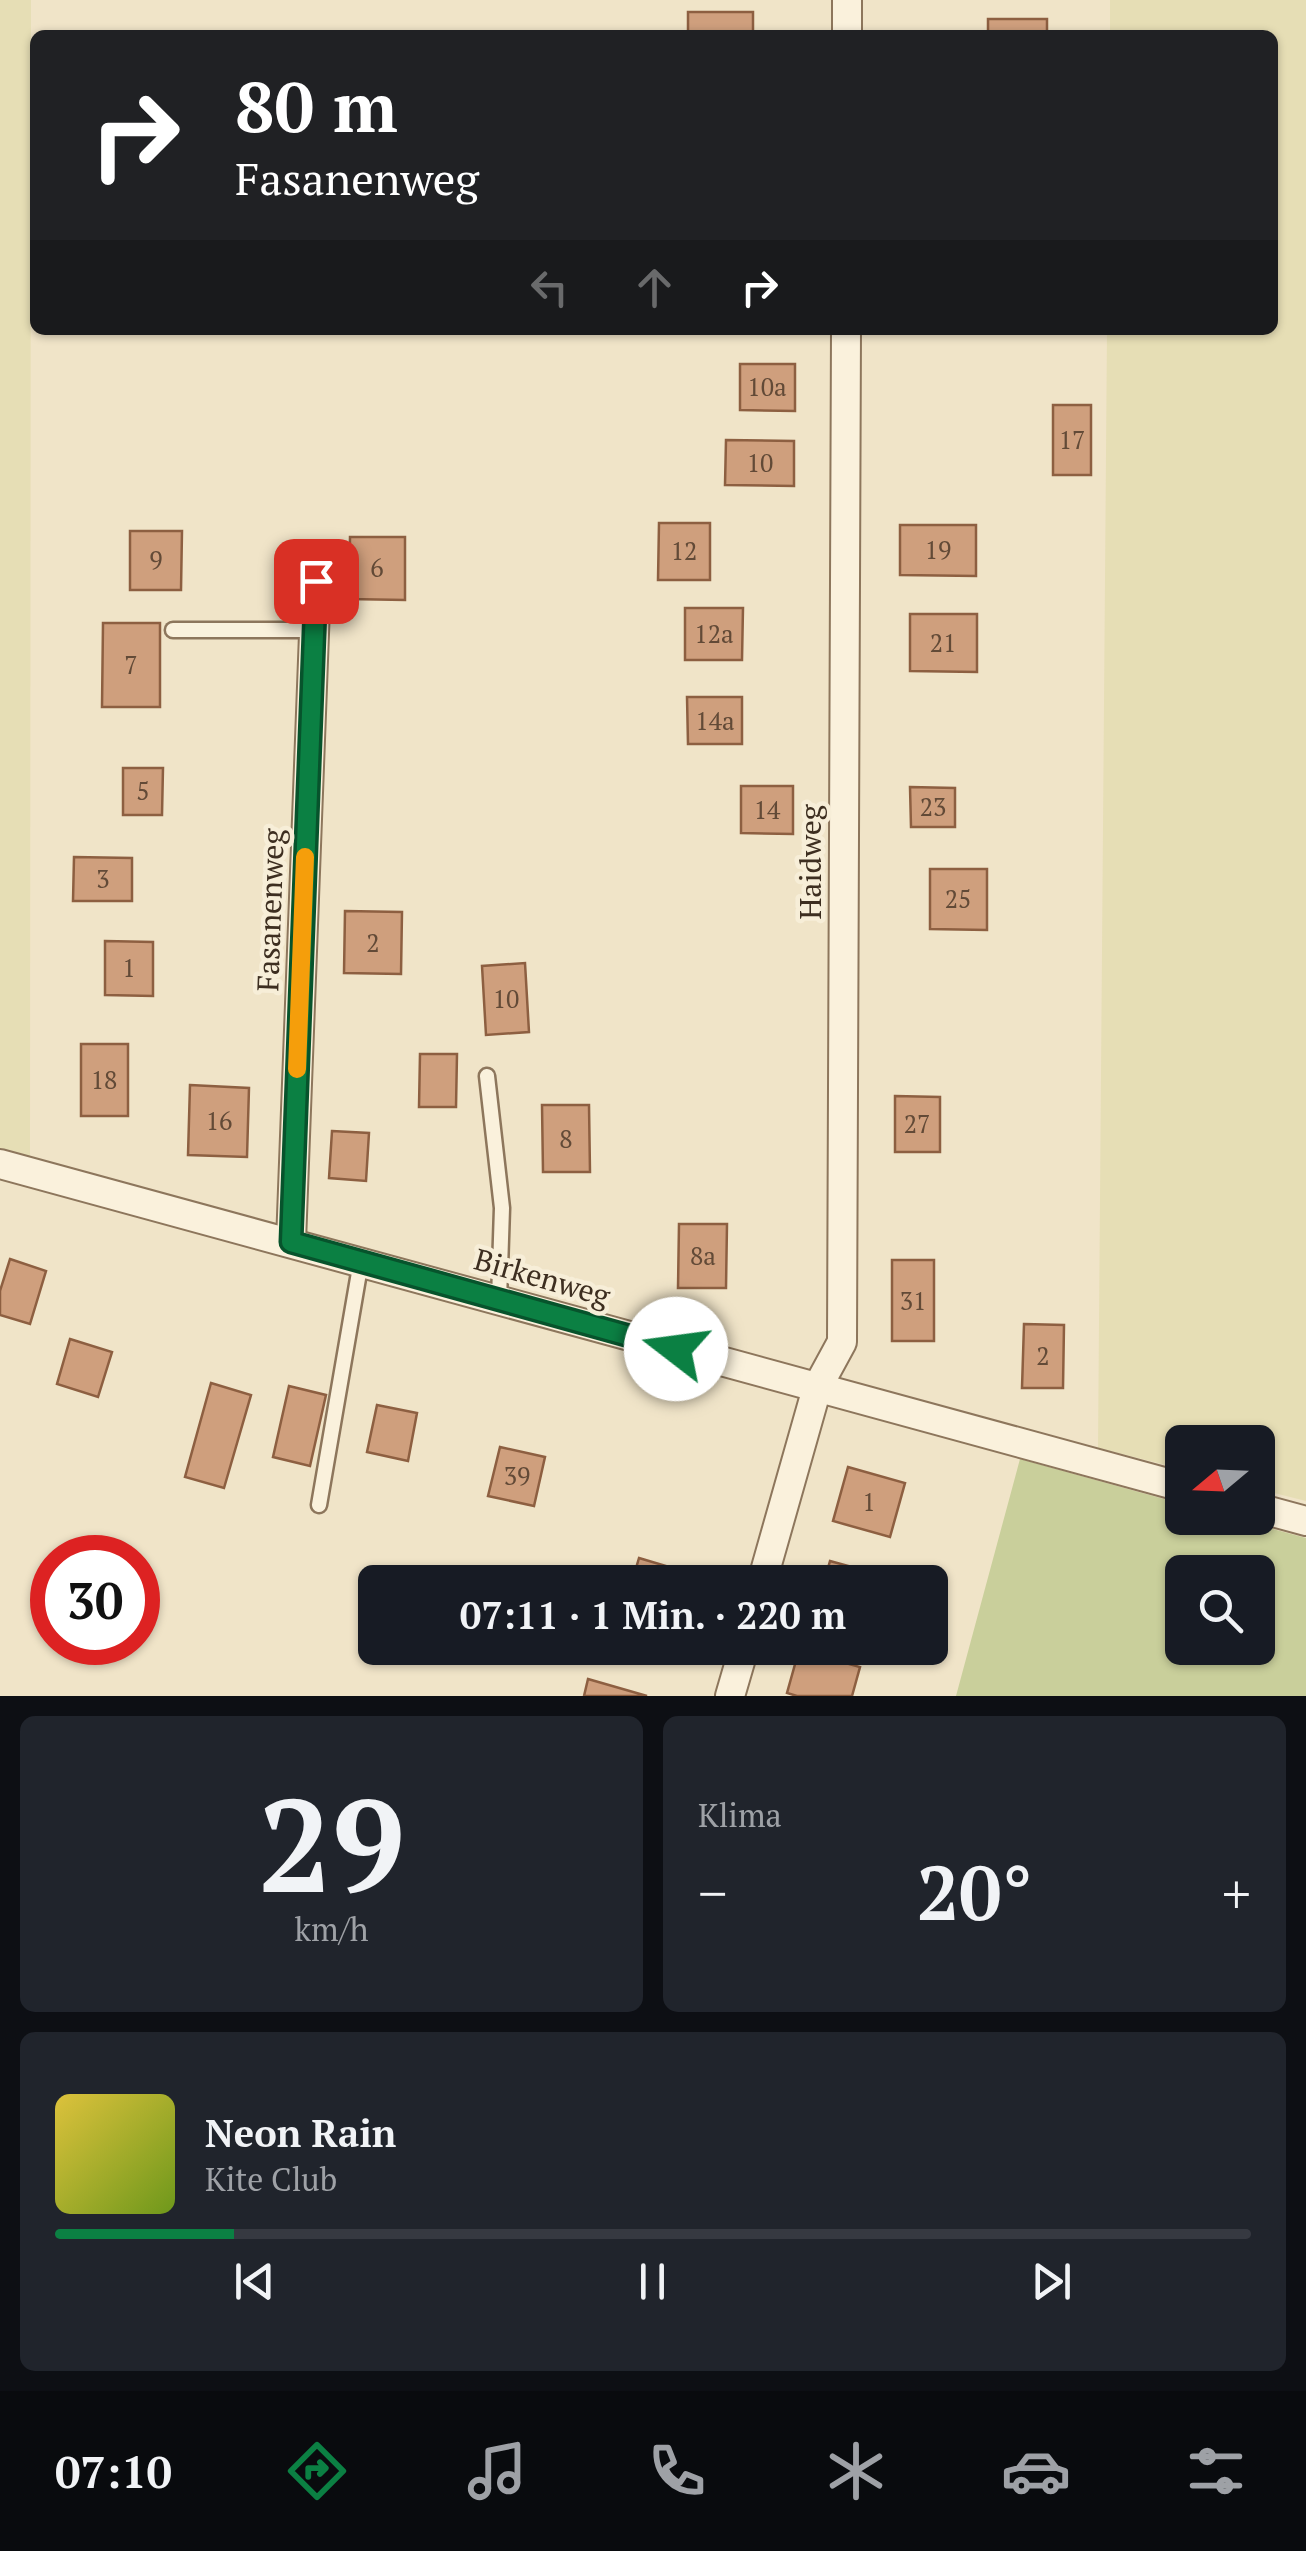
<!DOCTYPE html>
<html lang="de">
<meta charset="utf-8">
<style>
body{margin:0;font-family:"PT Serif",serif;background:#20242c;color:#f1f3f6;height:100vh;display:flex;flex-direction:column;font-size:38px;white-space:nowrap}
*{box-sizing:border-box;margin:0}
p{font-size:32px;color:#9ea1a6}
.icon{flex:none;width:55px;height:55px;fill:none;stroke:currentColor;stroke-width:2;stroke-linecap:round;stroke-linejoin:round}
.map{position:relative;height:1696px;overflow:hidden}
.sheet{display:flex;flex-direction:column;gap:20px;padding:20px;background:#0d0f14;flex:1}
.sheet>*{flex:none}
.top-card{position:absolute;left:30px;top:30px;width:1248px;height:305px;border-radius:15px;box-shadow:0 2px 8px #0004;background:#202124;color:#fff;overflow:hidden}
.needle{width:65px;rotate:251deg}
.fabs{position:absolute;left:1165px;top:1425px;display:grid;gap:20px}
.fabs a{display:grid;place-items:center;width:110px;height:110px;border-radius:15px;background:#171b24;box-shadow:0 2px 8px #0004;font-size:50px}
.speed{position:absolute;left:30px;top:1535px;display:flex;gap:20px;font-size:50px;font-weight:700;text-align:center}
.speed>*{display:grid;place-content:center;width:130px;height:130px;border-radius:50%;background:#171b24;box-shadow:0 2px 8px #0004;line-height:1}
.speed .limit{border:15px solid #d22;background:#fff;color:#111}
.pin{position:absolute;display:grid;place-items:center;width:85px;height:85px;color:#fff;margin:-42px;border-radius:20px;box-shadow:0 5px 15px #0006}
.me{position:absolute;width:110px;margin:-55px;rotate:285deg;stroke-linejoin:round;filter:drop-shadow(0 0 8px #0008)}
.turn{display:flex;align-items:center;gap:35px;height:210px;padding:0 40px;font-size:45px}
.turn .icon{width:130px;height:130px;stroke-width:2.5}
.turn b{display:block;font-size:70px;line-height:85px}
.lanes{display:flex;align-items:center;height:95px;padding:0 40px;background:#0003;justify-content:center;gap:50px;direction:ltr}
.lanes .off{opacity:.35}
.big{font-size:75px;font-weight:800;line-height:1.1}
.sheet .tile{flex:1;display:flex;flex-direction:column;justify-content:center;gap:15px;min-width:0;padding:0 35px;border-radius:15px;background:#20242c}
.sheet .dial{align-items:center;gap:0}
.dial b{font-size:130px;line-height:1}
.song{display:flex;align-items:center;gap:30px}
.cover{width:120px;height:120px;border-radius:15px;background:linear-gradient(135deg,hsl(50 70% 55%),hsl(80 70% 35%))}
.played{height:10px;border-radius:5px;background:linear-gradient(90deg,#0b8043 15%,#363941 15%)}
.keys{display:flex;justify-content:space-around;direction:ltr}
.heat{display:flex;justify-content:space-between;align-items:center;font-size:55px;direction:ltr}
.sheet .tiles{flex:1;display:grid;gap:20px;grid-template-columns:1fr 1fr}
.tile:last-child{grid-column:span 2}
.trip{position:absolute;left:358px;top:1565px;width:590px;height:100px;border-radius:15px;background:#171b24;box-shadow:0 2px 8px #0004;font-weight:800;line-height:100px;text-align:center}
.dock{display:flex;height:160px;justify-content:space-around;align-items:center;background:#090b0e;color:#9ea1a6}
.dock .icon{width:70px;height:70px}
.dock .selected{color:#0b8043}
.dock b{font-size:45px;color:#f1f3f6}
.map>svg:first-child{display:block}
</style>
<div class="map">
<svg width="1306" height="1696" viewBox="0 0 1306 1696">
<rect width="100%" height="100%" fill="#f0e4c8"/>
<g fill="#e6deb5">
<path d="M0,0H31L30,1158L0,1150Z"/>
<path d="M1110,0H1306V1501L1258,1489V1442H1182V1469L1098,1448L1107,330H1272V35H1110Z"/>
</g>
<path fill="#c9cf9b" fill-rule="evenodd" d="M1020,1459L1182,1504V1518H1232L1306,1538V1696H956ZM1182,1572H1258V1648H1182Z"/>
<g fill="#cf9f7d" stroke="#8d5f41" stroke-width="2.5">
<rect x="688" y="12" width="65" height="23"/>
<rect x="988" y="19" width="59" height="16"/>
<path d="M740,364H795V411L740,410Z"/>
<rect x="1053" y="405" width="38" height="70"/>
<path d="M726,440L794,441V486L725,485Z"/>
<path d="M659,523H710V580H658Z"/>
<path d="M900,525H976V576L900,575Z"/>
<path d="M130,531H182L181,590H130Z"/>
<path d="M350,537H405V600L349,599Z"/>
<path d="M685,608H743L742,660H685Z"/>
<path d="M910,614H977V672L910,671Z"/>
<path d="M103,623H160V707H102Z"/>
<path d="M687,697H742V744H688Z"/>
<path d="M123,768H163L162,815H123Z"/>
<path d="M741,786H793V834L741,833Z"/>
<path d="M910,787L955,788V827H911Z"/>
<path d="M74,857L132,858V901H73Z"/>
<path d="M930,869H987V930L930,929Z"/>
<path d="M345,911L402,912L401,974L344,973Z"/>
<path d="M105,941L153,942V996L105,995Z"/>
<path d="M525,963L529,1032L486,1035L482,966Z"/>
<rect x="81" y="1044" width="47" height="72"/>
<path d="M420,1054H457L456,1107H419Z"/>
<path d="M190,1085L249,1088L247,1157L188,1155Z"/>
<path d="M895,1096L940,1097V1152H895Z"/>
<path d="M542,1105H589L590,1172H543Z"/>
<path d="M332,1131L369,1133L366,1181L329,1178Z"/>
<path d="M679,1224H727L726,1288H678Z"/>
<path d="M10,1259L46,1271L30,1324L0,1315V1291Z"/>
<rect x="892" y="1260" width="42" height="81"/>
<path d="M1024,1324L1064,1325L1063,1388H1022Z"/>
<path d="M70,1339L112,1352L98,1397L57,1384Z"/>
<path d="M211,1383L251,1395L224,1488L185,1477Z"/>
<path d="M289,1386L326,1395L310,1466L273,1457Z"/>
<path d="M377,1405L417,1413L408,1461L367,1452Z"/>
<path d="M500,1447L545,1457L534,1506L488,1496Z"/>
<path d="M848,1467L905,1483L890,1537L833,1521Z"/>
<path d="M639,1558L693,1574L691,1582H632Z"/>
<path d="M830,1561L874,1573L871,1582H824Z"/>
<path d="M799,1650L860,1667L852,1696H797L787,1693Z"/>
<path d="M588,1679L647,1696H584Z"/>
</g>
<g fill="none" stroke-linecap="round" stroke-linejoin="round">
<defs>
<g id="service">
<path d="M173,630H313"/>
<path d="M487,1076L502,1208L499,1300"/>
<path d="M319,1505L361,1261"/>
</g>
<g id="minor">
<path d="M847,35V0"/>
<path d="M0,1164L1182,1487"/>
<path d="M291,1242L316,581"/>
<path d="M1258,1508L1306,1521"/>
<path d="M762,1582L817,1388L842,1342L846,330"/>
<path d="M730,1696L744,1648"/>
</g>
</defs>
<use href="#service" stroke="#8d765c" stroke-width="19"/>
<use href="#minor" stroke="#8d765c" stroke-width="32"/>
<use href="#service" stroke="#faf1dc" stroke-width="14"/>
<use href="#minor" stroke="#faf1dc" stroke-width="28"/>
</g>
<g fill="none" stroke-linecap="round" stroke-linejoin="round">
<defs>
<path id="route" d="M316,581L291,1242L676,1349"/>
</defs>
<use href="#route" stroke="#07532c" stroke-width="25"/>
<use href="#route" stroke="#0b8043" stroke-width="18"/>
<path stroke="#f59e0b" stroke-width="18" d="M297,1069L305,857"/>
</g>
<g text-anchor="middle" stroke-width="9" stroke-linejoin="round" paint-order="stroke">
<g font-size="25" fill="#624a37">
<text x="767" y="396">10a</text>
<text x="1072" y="449">17</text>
<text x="760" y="472">10</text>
<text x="938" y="559">19</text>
<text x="684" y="560">12</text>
<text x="156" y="569">9</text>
<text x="377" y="577">6</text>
<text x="714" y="643">12a</text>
<text x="943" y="652">21</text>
<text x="131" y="674">7</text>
<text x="715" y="730">14a</text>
<text x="143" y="800">5</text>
<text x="933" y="816">23</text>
<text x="767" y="819">14</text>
<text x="103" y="888">3</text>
<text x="958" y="908">25</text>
<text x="373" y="952">2</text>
<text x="129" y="977">1</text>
<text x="506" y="1008">10</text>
<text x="104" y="1089">18</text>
<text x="219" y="1130">16</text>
<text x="917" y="1133">27</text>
<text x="566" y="1148">8</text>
<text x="703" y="1265">8a</text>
<text x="913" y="1310">31</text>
<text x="1043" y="1365">2</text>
<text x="517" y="1485">39</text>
<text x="869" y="1511">1</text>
</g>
<g font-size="30" fill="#3d2e20" stroke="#f7eed8">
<text transform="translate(811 862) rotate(-90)" y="10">Haidweg</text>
<text transform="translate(271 910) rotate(-88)" y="10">Fasanenweg</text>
<text transform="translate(542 1278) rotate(16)" y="10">Birkenweg</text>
</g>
</g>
</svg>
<div class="fabs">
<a><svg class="needle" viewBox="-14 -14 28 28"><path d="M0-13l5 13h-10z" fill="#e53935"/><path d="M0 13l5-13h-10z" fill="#9ea1a6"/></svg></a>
<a><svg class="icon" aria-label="search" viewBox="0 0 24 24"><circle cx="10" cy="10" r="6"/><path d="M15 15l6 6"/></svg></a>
</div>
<div class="speed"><div class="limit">30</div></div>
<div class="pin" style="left:316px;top:581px;background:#d93025"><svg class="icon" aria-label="arrive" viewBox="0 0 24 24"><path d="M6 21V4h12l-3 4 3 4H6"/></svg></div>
<svg class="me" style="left:676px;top:1349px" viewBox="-20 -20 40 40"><circle r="19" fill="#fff"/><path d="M0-13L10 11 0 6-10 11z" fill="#0b8043"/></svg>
<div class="trip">07:11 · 1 Min. · 220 m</div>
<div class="top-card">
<div class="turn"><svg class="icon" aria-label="right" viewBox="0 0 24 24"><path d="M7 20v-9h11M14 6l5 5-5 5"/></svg><div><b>80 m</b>Fasanenweg</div></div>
<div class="lanes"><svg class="icon off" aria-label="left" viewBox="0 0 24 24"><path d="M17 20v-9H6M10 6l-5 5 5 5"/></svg><svg class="icon off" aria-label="ahead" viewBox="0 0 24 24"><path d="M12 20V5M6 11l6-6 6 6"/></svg><svg class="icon" aria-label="right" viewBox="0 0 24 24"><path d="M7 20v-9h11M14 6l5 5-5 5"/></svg></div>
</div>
</div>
<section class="sheet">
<div class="tiles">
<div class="tile dial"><b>29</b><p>km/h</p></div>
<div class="tile"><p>Klima</p>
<div class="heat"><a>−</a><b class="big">20°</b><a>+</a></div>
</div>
<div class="tile">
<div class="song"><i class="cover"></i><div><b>Neon Rain</b><p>Kite Club</p></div></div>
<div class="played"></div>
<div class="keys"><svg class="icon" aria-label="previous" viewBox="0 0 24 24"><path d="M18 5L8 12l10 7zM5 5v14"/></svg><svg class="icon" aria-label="pause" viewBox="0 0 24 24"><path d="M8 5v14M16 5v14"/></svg><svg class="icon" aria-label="next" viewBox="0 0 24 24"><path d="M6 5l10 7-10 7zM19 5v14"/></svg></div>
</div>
</div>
</section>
<nav class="dock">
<b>07:10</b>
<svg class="icon selected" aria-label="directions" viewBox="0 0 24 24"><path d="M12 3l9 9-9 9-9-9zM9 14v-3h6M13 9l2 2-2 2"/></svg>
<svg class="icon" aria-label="music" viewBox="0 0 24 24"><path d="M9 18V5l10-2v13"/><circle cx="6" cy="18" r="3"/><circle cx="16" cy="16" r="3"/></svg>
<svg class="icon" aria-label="phone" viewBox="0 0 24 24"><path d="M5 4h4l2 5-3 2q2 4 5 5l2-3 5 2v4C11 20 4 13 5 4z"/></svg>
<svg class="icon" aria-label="climate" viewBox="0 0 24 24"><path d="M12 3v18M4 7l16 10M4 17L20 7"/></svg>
<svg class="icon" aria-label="car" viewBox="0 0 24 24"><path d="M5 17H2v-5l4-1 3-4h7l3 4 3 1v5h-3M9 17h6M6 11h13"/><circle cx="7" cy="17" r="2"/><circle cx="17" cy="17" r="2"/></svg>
<svg class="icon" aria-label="filters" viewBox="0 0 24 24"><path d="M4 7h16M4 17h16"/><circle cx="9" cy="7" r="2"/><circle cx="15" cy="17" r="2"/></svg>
</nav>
